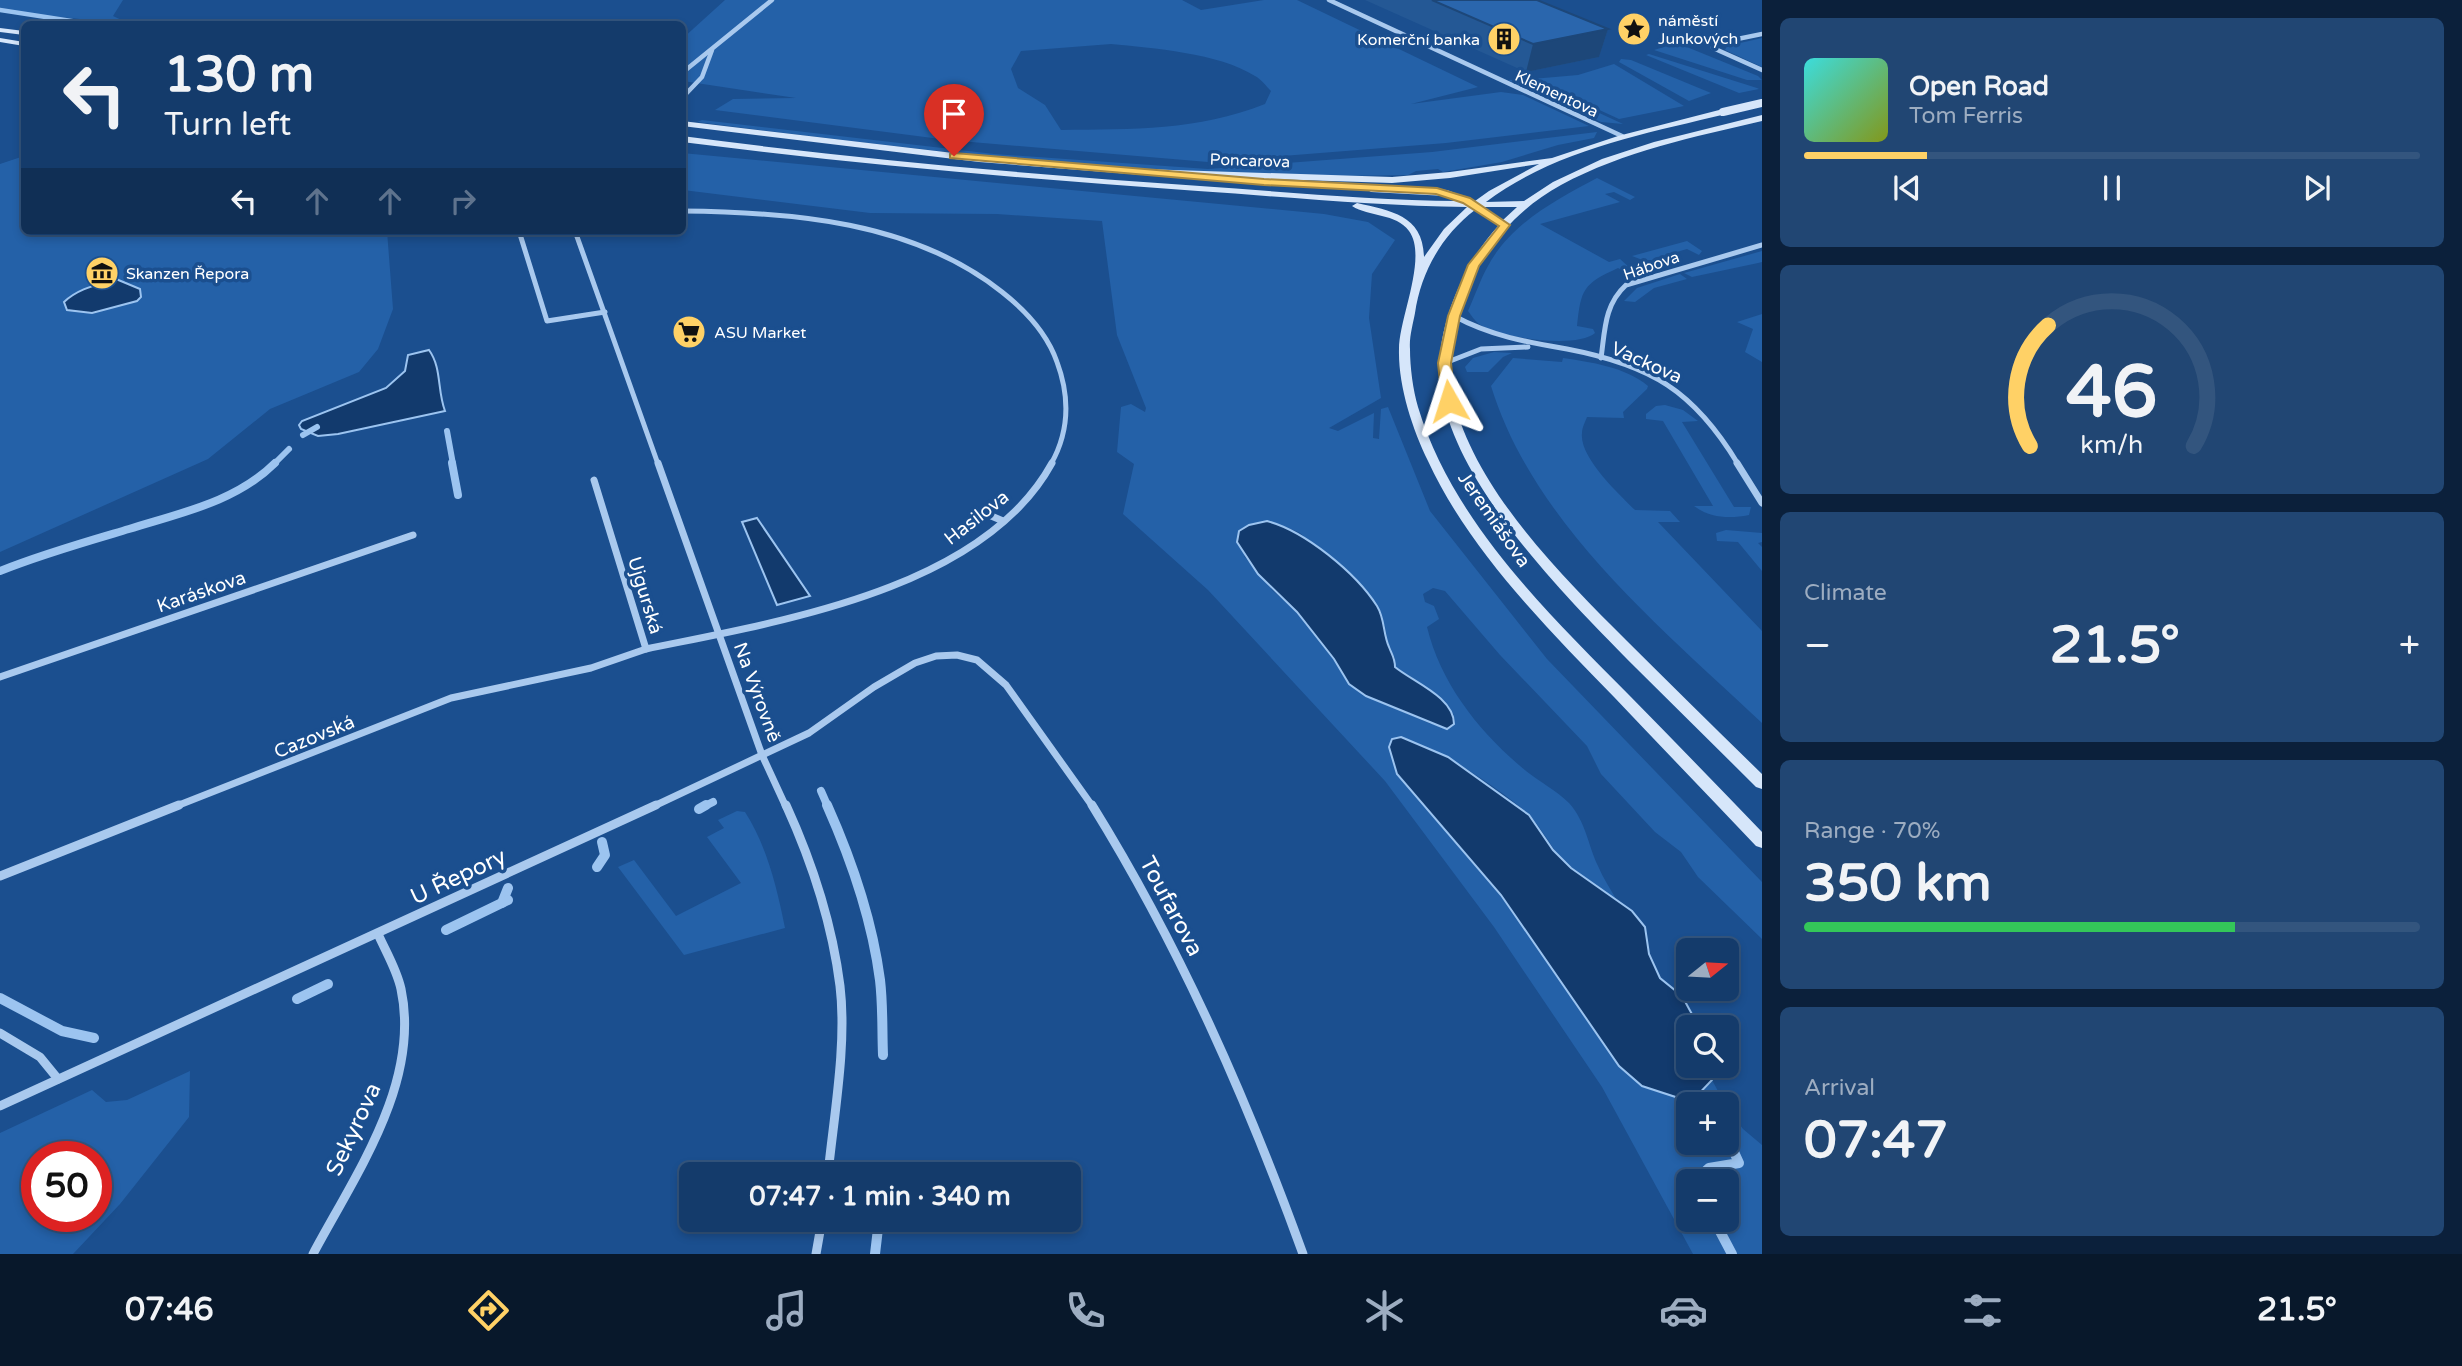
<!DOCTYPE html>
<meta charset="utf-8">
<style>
body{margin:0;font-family:"Varela Round",sans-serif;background:#214673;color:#f1f3f6;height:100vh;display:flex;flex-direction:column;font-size:26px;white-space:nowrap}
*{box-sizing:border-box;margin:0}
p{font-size:23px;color:#9dadc1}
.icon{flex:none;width:38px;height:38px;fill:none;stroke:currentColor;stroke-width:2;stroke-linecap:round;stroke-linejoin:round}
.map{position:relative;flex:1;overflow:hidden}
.details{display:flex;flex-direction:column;gap:18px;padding:18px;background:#0b203b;width:700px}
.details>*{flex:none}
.banner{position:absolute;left:21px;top:21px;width:665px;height:214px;border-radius:10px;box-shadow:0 4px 10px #0003,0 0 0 2px #33557e;background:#143b6b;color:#f1f3f6;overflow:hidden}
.needle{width:46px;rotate:72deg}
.tools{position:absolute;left:1676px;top:938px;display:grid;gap:14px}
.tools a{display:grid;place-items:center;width:63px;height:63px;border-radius:10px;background:#143b6b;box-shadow:0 4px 10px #0003,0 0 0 2px #33557e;font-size:35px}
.speed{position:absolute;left:21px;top:1141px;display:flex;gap:14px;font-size:35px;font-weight:700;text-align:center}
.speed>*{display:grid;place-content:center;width:91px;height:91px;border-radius:50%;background:#143b6b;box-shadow:0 4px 10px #0003,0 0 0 2px #33557e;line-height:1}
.speed .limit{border:10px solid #d22;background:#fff;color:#111}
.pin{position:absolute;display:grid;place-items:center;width:60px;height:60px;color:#fff;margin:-72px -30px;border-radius:50% 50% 50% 0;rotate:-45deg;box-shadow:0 0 7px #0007}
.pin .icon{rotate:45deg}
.me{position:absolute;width:77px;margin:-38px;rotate:354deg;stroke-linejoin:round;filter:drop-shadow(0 0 5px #0008)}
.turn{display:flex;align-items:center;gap:24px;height:147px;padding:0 28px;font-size:32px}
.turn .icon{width:91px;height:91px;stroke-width:2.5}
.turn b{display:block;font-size:49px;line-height:60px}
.lanes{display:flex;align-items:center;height:66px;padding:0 28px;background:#0003;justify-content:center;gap:35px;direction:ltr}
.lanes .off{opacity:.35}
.big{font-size:52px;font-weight:700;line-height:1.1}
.details .card{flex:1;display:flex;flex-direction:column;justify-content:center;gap:10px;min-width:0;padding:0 24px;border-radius:10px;background:#214673}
.details .dial{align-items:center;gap:0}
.dial svg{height:182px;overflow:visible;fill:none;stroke:#33557e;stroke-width:7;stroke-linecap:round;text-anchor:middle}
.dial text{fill:#f1f3f6;stroke:none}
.song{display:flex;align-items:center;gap:21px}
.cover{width:84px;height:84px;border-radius:10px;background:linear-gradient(135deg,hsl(180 70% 55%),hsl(70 70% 35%))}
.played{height:7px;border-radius:4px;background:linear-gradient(90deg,#ffd166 20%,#33557e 20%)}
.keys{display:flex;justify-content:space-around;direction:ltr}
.heat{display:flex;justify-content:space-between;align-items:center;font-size:38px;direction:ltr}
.charge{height:10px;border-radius:5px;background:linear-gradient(90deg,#34c759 70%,#33557e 0)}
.trip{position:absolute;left:679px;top:1162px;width:402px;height:70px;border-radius:10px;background:#143b6b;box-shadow:0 4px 10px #0003,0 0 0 2px #33557e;font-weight:700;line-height:70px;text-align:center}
.tabs{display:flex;height:112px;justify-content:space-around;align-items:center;background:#08182b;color:#9dadc1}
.tabs .icon{width:49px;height:49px}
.tabs .on{color:#ffd166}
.tabs b{font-size:32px;color:#f1f3f6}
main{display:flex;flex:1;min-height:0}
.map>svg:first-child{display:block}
</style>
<main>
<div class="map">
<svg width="1762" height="1254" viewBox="0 0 1762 1254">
<rect width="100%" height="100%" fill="#1b4f8f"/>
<g fill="#2461a8" fill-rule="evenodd">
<path d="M0,0H123L113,16L130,24L0,11Z"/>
<path d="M725,0H1182L1201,10L1264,0H1297L1478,87L1411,104L1501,92L1523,95L1589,126L1446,143L1208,162L948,140L715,110L733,99L796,98L683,81L682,39ZM1111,44C1152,48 1219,53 1255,76C1261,79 1266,86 1271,91L1265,104C1197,131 1133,129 1061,130L1045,105L1018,88L1011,69L1021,51Z"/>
<path d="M1762,38V67L1725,50L1727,46Z"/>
<path d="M1677,43L1758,76L1762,80H1747L1654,50Z"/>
<path d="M1649,54L1757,88L1759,89L1739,93L1646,55Z"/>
<path d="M1621,59L1631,60L1711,93L1689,101L1619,62Z"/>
<path d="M1614,64L1684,106L1619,119L1532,79L1578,75Z"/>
<path d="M1526,79L1623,124L1601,122L1508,80Z"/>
<path d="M702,120L994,154L1208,169L1432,152L1597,132L1594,138L1558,145L1502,162L1443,172L1438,169L1416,171L1408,175C1171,181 932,152 697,122Z"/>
<path d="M682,153L1324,214L1368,222L1395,240L1372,274L1369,318L1381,398L1329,428L1338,431L1374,413L1373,438L1379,439L1381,409L1388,407L1430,511L1547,659L1762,882V939L1698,877L1681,852L1655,832L1601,774L1587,746L1500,655L1445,591L1433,588L1423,594L1425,602L1434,606L1439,619L1427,627C1441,685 1481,734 1526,771C1540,782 1557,791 1569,803C1586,822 1588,845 1598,866C1603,878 1610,888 1616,899C1601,889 1584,880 1571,869C1554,854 1546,834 1531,817C1513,797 1419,733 1393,739L1397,774L1501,895L1619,1066L1642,1086L1691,1102L1712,1080L1725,1104H1689V1143H1727V1108L1743,1129L1762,1145V1254H1693L1602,1087L1494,927L1385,781L1208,590L1123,514L1134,464L1117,452L1121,407L1131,404L1145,412L1146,408L1117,335L1102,221L997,214L870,213L683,190ZM1284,526L1300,533L1351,578L1385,626L1388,646L1395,658V667L1445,703L1454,715L1431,724L1366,696L1349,684L1334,659L1297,612L1273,591L1244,556ZM1689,1181H1727V1220H1689Z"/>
<path d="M24,156V231H387L393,309L378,349L359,372L270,409L208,459L0,552V164Z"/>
<path d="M1597,178L1635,197L1630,200L1614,192L1605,194L1620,202L1540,224L1609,262L1620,259L1631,269L1630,274L1618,268C1583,284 1581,289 1577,326L1593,329L1595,333C1577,349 1498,338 1479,324C1475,321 1471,315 1468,311C1475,296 1480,280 1488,266C1511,223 1556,200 1597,178Z"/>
<path d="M1687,241L1702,251L1699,255L1687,249L1656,258L1667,264H1653L1632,256Z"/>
<path d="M1762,251V262L1758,263L1692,277L1684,273Z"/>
<path d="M1680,274L1687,279L1654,288L1635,302L1624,301L1637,288Z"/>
<path d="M1762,314V362L1745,352L1753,329L1737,322Z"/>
<path d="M1494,352L1512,353L1503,357L1488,372H1467L1465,367L1473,358Z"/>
<path d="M1513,358L1562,362L1563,358C1590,362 1626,367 1648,386L1647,389L1623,412L1624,418L1587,417C1585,422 1582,428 1582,433C1579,457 1619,494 1635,510L1670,511L1680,522H1658L1762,631V723C1660,627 1533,523 1491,386Z"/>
<path d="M1665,405L1683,410L1698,421L1682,422L1734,507H1751L1749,515C1729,519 1710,518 1694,506H1713L1663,421L1646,419V414L1656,406Z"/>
<path d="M1726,530L1762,533V542L1758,543L1762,547V571L1738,542L1717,541L1716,533Z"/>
<path d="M737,811L745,812C767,846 777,888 785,928L684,955L618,867L634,860L676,916L741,883L707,837L724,828L718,820Z"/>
<path d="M190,1071L189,1117L120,1204L73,1254H0V1133L92,1090L106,1102L127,1100ZM37,1157H96V1216H37Z"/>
</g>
<g fill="#123a6d" stroke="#9cc4f0" stroke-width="2">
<path d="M116,279L140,289L141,297L137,301L92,313L67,310L64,302C79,288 97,285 116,279Z"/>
<path d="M429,350C442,368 437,390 445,411L338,434L318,436L301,429L299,425L302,421L386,388L405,371L408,355Z"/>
<path d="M757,518L810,596L777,605L742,522Z"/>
<path d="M1267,521C1305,531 1356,573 1377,606C1385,619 1383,634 1389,647C1392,655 1395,658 1395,667C1413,682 1454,697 1454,724L1447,729L1366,696L1349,684L1334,659L1297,612L1258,574L1237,542L1239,531L1249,525Z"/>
<path d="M1401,737L1448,757L1529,815L1553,850L1571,868L1632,911L1645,927L1649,954L1660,978L1682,996L1699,1027H1689V1066H1716L1717,1069L1712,1080L1691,1102L1642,1086L1619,1066L1501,895L1397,774L1389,747L1392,739Z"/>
</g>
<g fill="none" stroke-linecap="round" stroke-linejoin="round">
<path stroke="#9cc4f0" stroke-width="4.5" d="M0,10L91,24"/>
<g stroke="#9cc4f0" stroke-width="6">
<path d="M447,431L453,464"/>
<path d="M303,435L317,427"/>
<path d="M274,464L289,449"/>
</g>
<g stroke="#9cc4f0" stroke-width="8">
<path d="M452,463L458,495"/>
<path d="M0,571C42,554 85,542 129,529C180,513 236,502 275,463"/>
<path d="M821,791L828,807"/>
<path d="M703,807L713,802"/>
</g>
<g stroke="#9cc4f0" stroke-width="10">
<path d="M827,805C852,861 872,919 880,980C883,1005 882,1030 883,1055"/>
<path d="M699,809L706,805"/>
<path d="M597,867L605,855L602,842"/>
<path d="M502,903L508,888"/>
<path d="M446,930L508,900"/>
<path d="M0,998L62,1031L94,1038"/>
<path d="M297,999L328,984"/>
<path d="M1695,1181L1709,1168L1739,1163L1734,1152"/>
<path d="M1714,1220L1732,1254"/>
<path d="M875,1254L879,1220"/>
</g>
<g stroke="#a9c9ee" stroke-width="4.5">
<path d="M1329,0L1622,136"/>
<path d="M1762,34L1713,44V48L1762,70"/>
<path d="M682,73L772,0"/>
<path d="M682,98L702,77L712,50"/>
</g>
<g stroke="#a9c9ee" stroke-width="5">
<path d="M682,211C791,212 913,221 1002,292C1025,310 1047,333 1057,362C1070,397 1069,432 1051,464"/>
<path d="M519,231L547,321L605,312"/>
<path d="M575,231L658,464"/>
<path d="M1454,316C1491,336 1526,342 1567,349C1651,365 1694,391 1738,464"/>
<path d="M1601,358C1605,331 1604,305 1626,285L1762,245"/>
<path d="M1445,363L1481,349L1528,347"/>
</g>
<g stroke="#a9c9ee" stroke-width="7">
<path d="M658,463L762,755L786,807"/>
<path d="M1737,463L1762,503"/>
<path d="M594,480L646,649C776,622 982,591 1052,463"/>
<path d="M982,512L1003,521"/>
<path d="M0,677L413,535"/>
<path d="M174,807L451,698L591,668L646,649"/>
<path d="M652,807L809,733L874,687L915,663L936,656L957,655L977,660L1006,685L1093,807"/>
</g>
<g stroke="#a9c9ee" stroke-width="9">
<path d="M786,805C812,862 832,923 840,986C847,1044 834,1115 828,1174"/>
<path d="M1092,805C1180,947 1246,1097 1303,1254"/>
<path d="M0,876L179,805"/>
<path d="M0,1033L40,1057L58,1079"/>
<path d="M0,1106L656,805"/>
<path d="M313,1254C355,1175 421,1083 401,989C397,970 386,952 378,934"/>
<path d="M816,1254L822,1220"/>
</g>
<g fill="#d6e6fa" fill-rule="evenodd">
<path d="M0,28L24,31V35L0,32Z"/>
<path d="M0,38L24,42V46L0,42Z"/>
<path d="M1723,109L1726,110V114C1644,134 1555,150 1486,202L1524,201L1553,182L1602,159L1654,142L1762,115V121C1694,137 1624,151 1561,185C1517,209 1484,247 1466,294C1455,323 1446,360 1452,392C1471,486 1561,575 1626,640C1671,685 1716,729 1762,774V789L1756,787C1716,747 1676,708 1636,668C1568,599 1457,489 1441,390C1432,335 1462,265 1499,225L1475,210C1442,235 1421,272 1415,313C1413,324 1409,337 1410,349C1410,367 1413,390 1418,407C1453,522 1547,612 1629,695C1673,740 1718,786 1762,832V848L1756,846C1709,796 1661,747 1614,697C1546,627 1469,550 1428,461C1412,428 1398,385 1399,349C1399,318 1428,257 1409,231C1396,213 1369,217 1352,206L1357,203C1391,211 1423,215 1424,257L1444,229L1467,207C1377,206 1288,197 1198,191C1026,179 854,164 682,142V136C854,159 1027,174 1200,186C1286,192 1373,200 1459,201L1446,196L1371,192L1366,189L1371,186L1447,190L1475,201L1489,191L1539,164L1450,178L1392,183L1143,175L979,162L682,126V121L979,156L1143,169L1392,177L1450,172L1552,158L1618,136ZM1483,207H1517L1503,220Z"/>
</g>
<path stroke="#d6e6fa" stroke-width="8" d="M1723,112L1762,103"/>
</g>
<path fill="#245895" d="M1365,0H1537L1608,29L1599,57L1526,72Z"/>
<path fill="#1d4779" d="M1608,29L1599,57L1526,72L1533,44Z"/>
<path fill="#2a66ad" stroke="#1d4779" stroke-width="2" d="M1432,0H1537L1608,29L1533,44Z"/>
<path fill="#ffd166" stroke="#a68842" stroke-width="2" d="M954,153L1264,179L1437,188L1470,198L1510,225L1479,266L1460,316L1451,363L1455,401L1449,405L1442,401L1438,363L1448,316L1468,265L1499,226L1463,203L1436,194L1264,185L950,158V154Z"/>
<defs>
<symbol id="sight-disc" viewBox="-11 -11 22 22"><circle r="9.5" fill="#ffd166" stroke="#1b4f8f"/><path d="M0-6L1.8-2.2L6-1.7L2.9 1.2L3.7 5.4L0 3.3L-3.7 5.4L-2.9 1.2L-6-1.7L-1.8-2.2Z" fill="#111"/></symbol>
<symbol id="building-disc" viewBox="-11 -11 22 22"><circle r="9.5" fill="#ffd166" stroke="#1b4f8f"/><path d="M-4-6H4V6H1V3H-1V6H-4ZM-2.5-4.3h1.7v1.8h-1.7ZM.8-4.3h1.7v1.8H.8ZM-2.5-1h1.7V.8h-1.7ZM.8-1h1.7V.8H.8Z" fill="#111"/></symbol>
<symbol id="museum-disc" viewBox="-11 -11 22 22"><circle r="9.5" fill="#ffd166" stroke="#1b4f8f"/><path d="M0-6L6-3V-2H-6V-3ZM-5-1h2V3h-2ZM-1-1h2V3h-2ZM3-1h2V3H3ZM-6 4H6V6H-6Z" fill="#111"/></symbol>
<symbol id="supermarket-disc" viewBox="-11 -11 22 22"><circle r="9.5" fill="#ffd166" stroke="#1b4f8f"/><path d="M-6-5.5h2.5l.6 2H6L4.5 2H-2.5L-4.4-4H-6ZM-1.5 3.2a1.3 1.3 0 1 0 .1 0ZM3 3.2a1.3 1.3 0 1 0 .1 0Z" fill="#111"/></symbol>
</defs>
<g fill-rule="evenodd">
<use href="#sight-disc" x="1615" y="10" width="38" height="38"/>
<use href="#building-disc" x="1485" y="20" width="38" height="38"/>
<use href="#museum-disc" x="83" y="254" width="38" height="38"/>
<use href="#supermarket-disc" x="670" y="313" width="38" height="38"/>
</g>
<g text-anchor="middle" stroke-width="7" stroke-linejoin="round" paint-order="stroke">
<g font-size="16" fill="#fff" stroke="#1b4f8f" text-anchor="start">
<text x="1658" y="26">náměstí<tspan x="1658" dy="18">Junkových</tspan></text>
<text x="1480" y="45" text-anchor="end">Komerční banka</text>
<text x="126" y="279">Skanzen Řepora</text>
<text x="714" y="338">ASU Market</text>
</g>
<g font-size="16" fill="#fff" stroke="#1b4f8f">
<text transform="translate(1557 93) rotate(25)" y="6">Klementova</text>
<text transform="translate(1250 160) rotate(2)" y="6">Poncarova</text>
<text transform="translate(1651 265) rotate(-19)" y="6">Hábova</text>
</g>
<g font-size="19" fill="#fff" stroke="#1b4f8f">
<text transform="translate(1647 362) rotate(24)" y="7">Vackova</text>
<text transform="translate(976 517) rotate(-38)" y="7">Hasilova</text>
<text transform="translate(1495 519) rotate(55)" y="7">Jeremiášova</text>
<text transform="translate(201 591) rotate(-19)" y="7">Karáskova</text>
<text transform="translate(646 595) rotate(73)" y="7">Ujgurská</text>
<text transform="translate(758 692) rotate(70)" y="7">Na Výrovně</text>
<text transform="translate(314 736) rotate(-22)" y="7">Cazovská</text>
</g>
<g font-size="23" fill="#fff" stroke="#1b4f8f">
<text transform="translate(458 876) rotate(-25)" y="8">U Řepory</text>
<text transform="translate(1172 906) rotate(62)" y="8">Toufarova</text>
<text transform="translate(353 1129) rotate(-65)" y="8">Sekyrova</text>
</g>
</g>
</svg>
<div class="tools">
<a><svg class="needle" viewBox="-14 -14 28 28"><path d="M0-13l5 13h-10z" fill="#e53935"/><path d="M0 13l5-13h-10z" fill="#9dadc1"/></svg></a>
<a><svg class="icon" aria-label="search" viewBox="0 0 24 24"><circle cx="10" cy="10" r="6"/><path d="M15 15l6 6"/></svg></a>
<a>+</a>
<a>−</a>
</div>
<div class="speed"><div class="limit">50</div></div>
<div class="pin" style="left:954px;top:156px;background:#d93025"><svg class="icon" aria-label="arrive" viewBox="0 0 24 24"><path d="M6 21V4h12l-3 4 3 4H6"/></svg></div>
<svg class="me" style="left:1449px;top:401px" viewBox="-20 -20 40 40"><path d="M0-17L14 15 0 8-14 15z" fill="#ffd166" stroke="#fff" stroke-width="4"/></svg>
<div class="trip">07:47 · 1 min · 340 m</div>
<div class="banner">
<div class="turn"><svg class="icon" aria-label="left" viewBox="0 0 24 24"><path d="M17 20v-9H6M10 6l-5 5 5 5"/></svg><div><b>130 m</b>Turn left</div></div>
<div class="lanes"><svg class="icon" aria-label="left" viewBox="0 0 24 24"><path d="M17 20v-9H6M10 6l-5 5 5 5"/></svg><svg class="icon off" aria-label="ahead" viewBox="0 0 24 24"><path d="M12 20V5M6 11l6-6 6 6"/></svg><svg class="icon off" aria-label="ahead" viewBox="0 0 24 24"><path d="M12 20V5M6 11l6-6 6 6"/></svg><svg class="icon off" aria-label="right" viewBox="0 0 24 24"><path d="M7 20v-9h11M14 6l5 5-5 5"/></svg></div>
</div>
</div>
<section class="details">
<div class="card">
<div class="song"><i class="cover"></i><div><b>Open Road</b><p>Tom Ferris</p></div></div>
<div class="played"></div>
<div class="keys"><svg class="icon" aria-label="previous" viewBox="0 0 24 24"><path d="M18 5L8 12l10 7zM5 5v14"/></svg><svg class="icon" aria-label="pause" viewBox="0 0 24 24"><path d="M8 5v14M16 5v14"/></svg><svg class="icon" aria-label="next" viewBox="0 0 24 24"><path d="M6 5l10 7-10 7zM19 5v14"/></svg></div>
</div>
<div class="card dial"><svg viewBox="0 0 100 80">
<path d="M14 69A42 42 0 1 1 86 69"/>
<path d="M14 69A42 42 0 0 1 22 16" stroke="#ffd166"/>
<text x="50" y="56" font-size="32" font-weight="700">46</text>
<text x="50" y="72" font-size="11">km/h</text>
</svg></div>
<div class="card"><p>Climate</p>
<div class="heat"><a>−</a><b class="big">21.5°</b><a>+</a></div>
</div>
<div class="card"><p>Range · 70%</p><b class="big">350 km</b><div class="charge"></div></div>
<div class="card"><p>Arrival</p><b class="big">07:47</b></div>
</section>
</main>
<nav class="tabs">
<b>07:46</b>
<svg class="icon on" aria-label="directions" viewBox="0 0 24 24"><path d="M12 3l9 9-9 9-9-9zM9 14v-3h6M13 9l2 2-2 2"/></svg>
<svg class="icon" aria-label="music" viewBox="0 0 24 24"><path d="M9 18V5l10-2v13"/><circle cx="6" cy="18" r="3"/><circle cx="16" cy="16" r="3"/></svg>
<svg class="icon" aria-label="phone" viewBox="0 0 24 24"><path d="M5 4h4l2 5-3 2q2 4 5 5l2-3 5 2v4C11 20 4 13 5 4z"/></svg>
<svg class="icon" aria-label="climate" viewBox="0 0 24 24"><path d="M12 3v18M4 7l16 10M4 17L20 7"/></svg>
<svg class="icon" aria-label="car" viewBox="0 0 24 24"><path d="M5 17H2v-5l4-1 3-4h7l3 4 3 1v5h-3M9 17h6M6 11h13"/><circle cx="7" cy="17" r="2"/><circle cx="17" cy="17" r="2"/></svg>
<svg class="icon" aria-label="filters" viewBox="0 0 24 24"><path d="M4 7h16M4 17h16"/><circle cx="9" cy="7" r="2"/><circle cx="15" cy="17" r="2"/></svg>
<b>21.5°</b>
</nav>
